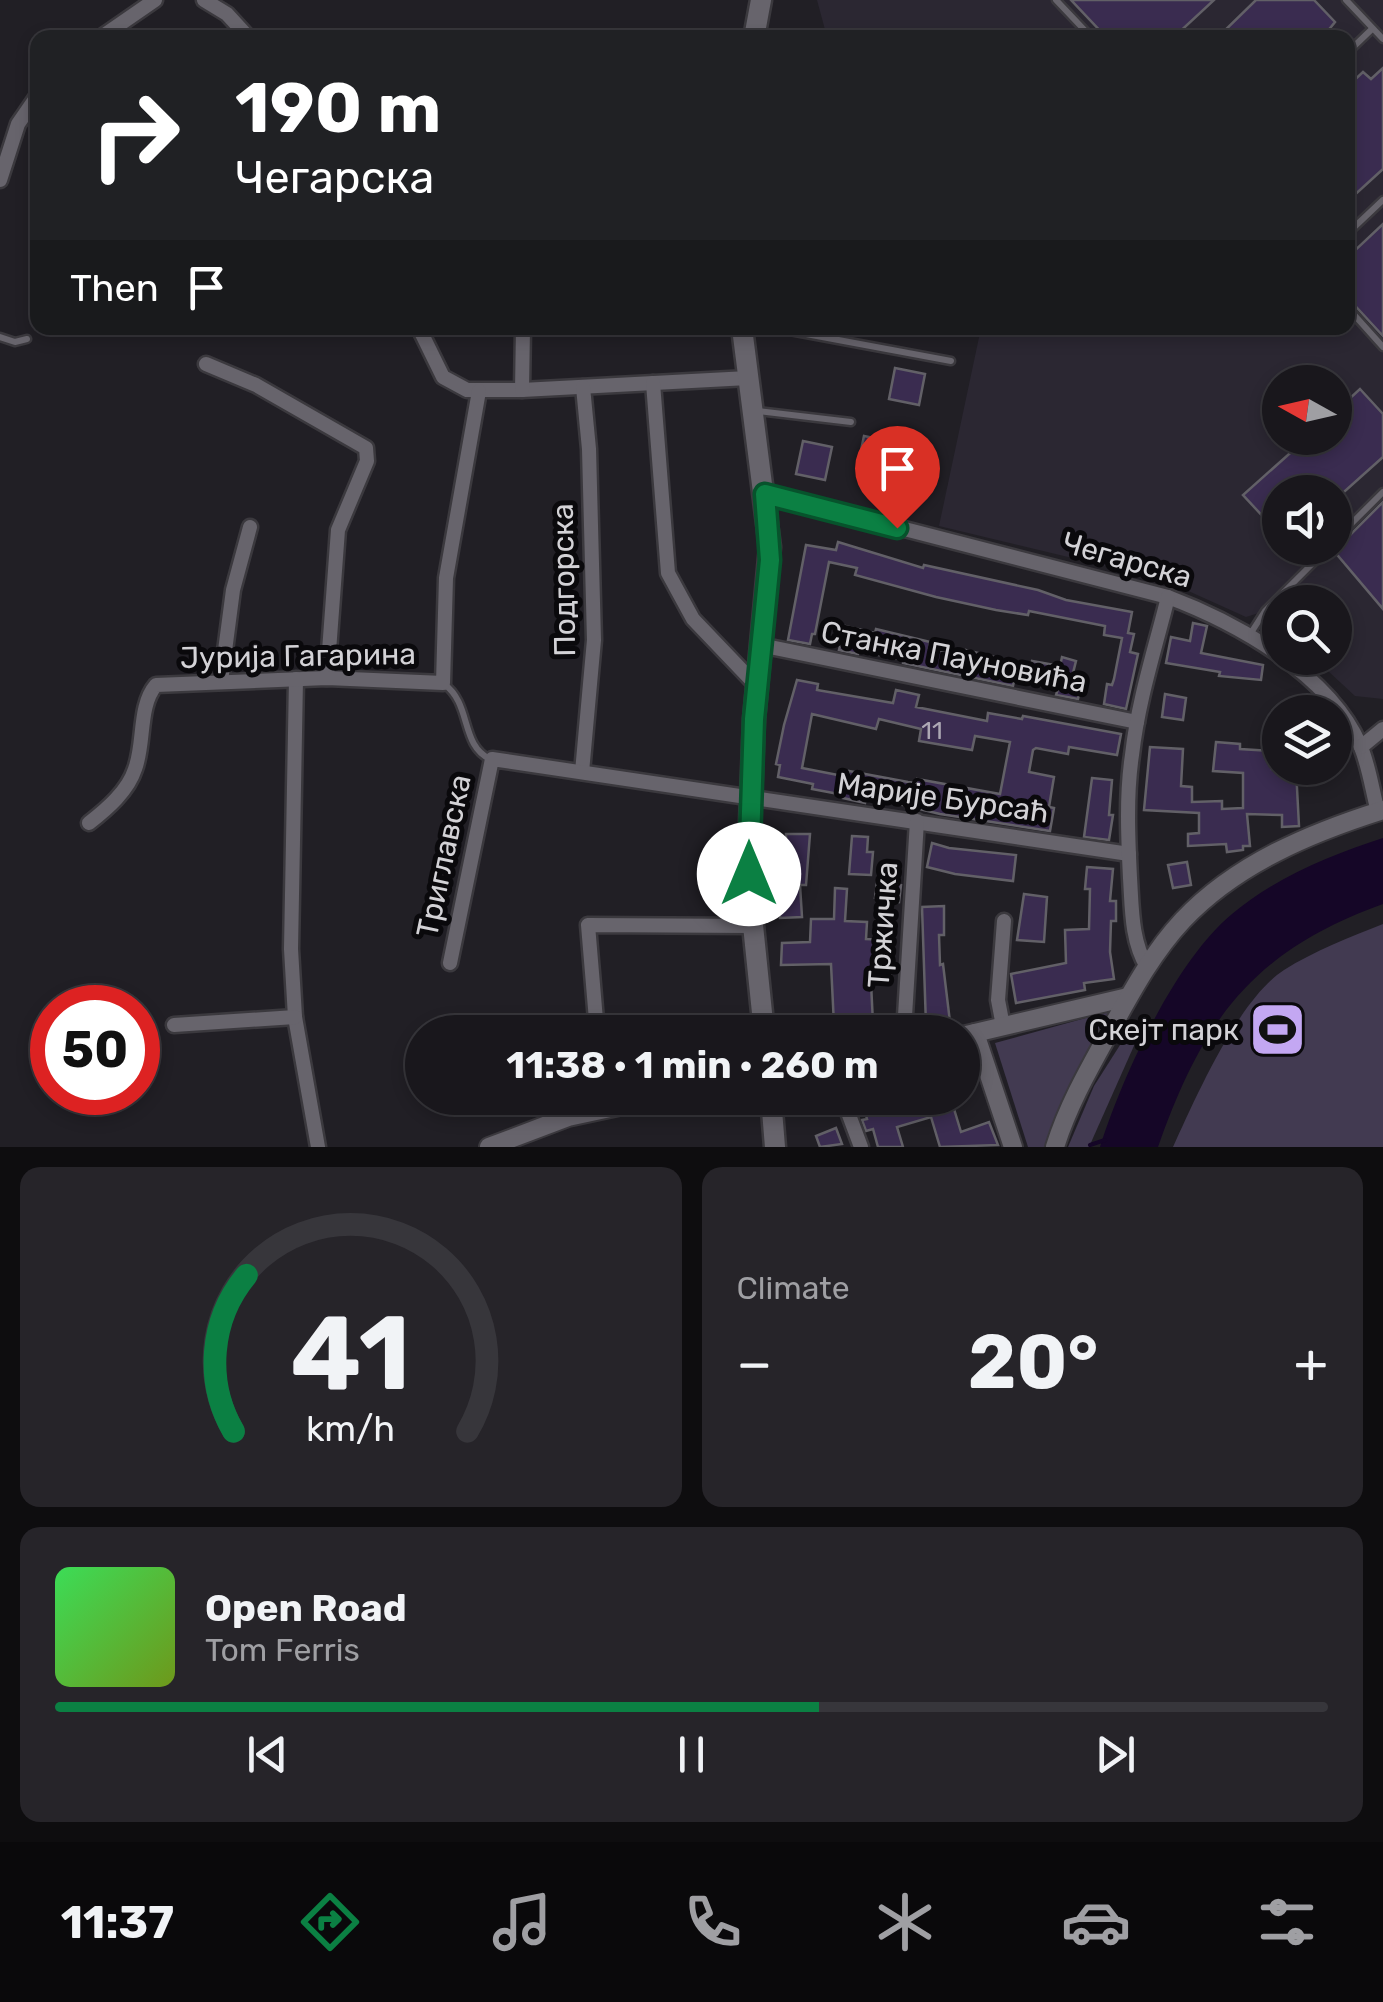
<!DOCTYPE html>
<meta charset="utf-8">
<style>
body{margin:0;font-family:Rubik,sans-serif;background:#262429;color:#f1f3f6;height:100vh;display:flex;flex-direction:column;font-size:38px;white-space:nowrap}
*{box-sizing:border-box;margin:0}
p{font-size:32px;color:#9f9fa3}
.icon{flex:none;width:55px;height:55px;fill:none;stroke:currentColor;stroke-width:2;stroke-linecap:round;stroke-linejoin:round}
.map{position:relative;height:1147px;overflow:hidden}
.sheet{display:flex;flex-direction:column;gap:20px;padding:20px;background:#0e0d0f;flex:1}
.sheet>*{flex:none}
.banner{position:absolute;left:30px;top:30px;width:1325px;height:305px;border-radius:20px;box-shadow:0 5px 15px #0003,0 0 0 2px #37363b;background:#202124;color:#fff;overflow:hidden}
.needle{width:65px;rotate:278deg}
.controls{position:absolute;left:1262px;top:365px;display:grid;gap:20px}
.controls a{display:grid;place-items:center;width:90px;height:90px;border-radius:50%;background:#19171c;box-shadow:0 5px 15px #0003,0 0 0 2px #37363b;font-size:50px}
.speed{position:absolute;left:30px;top:985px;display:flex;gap:20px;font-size:50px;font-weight:700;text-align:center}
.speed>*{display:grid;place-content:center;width:130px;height:130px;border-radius:50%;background:#19171c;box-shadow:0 5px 15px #0003,0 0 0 2px #37363b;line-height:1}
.speed .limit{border:15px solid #d22;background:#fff;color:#111}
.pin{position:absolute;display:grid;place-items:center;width:85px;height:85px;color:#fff;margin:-102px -42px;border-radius:50% 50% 50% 0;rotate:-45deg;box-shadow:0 0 10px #0007}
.pin .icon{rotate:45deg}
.me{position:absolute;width:110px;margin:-55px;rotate:0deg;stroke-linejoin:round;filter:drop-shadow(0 0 8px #0008)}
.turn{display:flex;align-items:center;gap:35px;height:210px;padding:0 40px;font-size:45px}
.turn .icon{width:130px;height:130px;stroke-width:2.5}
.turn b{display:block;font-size:70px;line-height:85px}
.then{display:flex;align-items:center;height:95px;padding:0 40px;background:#0003;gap:20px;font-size:38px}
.big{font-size:75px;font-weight:700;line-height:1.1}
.sheet .card{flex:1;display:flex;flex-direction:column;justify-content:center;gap:15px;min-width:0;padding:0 35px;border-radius:20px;background:#262429}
.sheet .dial{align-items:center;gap:0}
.dial svg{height:260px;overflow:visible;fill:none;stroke:#37363b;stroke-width:7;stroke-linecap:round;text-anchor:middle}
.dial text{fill:#f1f3f6;stroke:none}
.song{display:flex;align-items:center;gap:30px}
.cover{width:120px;height:120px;border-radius:15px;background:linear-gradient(135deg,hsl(130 70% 55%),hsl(80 70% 35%))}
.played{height:10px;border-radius:5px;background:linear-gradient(90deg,#0b8043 60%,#37363b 60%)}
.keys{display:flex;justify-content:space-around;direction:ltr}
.heat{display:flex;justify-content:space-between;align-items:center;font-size:55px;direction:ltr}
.sheet .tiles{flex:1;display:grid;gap:20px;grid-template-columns:1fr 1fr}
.card:last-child{grid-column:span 2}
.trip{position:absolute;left:405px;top:1015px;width:575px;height:100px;border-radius:50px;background:#19171c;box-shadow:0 5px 15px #0003,0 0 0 2px #37363b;font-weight:700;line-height:100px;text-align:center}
.menu{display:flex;height:160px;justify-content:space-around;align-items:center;background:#0a090b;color:#9f9fa3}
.menu .icon{width:70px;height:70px}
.menu .on{color:#0b8043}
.menu b{font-size:45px;color:#f1f3f6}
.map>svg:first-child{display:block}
</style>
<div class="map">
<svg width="1383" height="1147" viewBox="0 0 1383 1147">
<rect width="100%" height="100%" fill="#211f25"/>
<path fill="#2b2732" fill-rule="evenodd" d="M817,0H1383V699L1355,696L1314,658H1335V602H1280V625L1265,611L1246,617L1164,580L939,526L981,328H1348V38L827,37ZM1280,382H1335V438H1280ZM1280,492H1335V548H1280Z"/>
<g fill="#423a51">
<path d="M1383,924V1147H1173C1196,1097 1238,1000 1284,970C1314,951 1350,937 1383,924Z"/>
<path d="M1111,1011L1049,1147H1028L995,1043Z"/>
<path d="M1127,1034L1137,1039L1089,1147H1068L1094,1086Z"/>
</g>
<path fill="#150627" d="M1383,838V904C1253,951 1203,1019 1158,1147H1100C1122,1077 1175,961 1232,914C1274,878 1331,855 1383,838Z"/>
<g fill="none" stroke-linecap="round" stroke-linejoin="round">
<path stroke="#150627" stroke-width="4" d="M1090,1145L1105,1140"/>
</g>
<g fill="#3a2c50" stroke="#626067" stroke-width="2.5" fill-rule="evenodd">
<path d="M1071,0H1214L1173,38H1107Z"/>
<path d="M1256,0H1314L1335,22L1327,32L1333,38H1217Z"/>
<path d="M1383,68V169L1348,201V86L1363,72L1371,79Z"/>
<path d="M1383,224V336L1348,298V257Z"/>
<path d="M895,368L925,374L919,405L889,399Z"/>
<path d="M1360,389L1383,414V457L1335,500V492H1280V535L1243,495L1307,438H1335V412Z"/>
<path d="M864,436L903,444L899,463L860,455Z"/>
<path d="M803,441L832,447L825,480L796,474Z"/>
<path d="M1383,502V609L1334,551Z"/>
<path d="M838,542L923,568L924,565L1038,590L1066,600L1132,612L1128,633L1134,634L1130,652L1138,654L1126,709L1104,704L1107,684L1112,685L1114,679L1122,638L1104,635L1105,626L1029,611L1028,615L996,610L936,597L855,575L857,568L829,562L815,634H812L810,644L788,640L806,545L836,550Z"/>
<path d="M1193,623L1207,626L1201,653L1263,665L1261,680L1219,676L1220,672L1166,663L1171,637L1190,641Z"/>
<path d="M845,626L875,633L876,629L930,642L929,648L965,658L966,650L1031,666L1032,661L1060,666L1062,657L1076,661L1072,677L1082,680L1078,699L1056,695L1058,689L1014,681L1013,686L903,663V660L859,651L858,654L839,650Z"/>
<path d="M797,680L818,684L817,690L893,703L896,690L919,695L916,707L987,721L988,713L1022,719L1023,716L1121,734L1117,755L1069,747L1068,754L1036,748L1033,750L1029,772L1054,777L1049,807L1054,808L1050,831L940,814L866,796L865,803L843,798L844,795L812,789L813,784L778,777L780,765L776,764L784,725ZM812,714L876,729L879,719L921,729L919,741L972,750L975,736L1010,742L1000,794L917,779L916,783L908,782L849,771L848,777L802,768Z"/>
<path d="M1165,694L1186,698L1183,720L1162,717Z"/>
<path d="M1216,742L1240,744V749L1273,751L1272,769H1296L1299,826L1282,827V815L1247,814L1250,846H1243V850L1227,852L1226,844L1188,846V834L1199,833V813L1144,810L1150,747L1183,749L1181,786L1192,787V802L1222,801V809L1243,808V773L1213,771Z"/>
<path d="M1092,778L1112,780L1109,815H1113L1109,840L1084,837Z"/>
<path d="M786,834H810L806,885H800L802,917L780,918L779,862L787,863Z"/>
<path d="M852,836L868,837L867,852H873L871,875L849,874Z"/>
<path d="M932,843L949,848L1016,855L1013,881L955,874L927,867Z"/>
<path d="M1187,862L1191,885L1173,888L1168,865Z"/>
<path d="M1087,867L1113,869L1110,901H1116V921H1111L1110,952L1114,979L1084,983L1085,990L1016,1003L1011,974L1066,963L1065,930L1089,929L1090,889H1085Z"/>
<path d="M877,882L901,885L899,902L875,898Z"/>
<path d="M835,888L847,889L845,921L867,922L866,939L890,940L891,982L871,983L873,1023L834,1025L831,964L781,965L782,943L810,942L811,919H834Z"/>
<path d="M1024,894L1047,897L1044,942L1017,940Z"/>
<path d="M944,906V935H939L940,965L943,964L950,1022L926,1025L922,907Z"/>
<path d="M861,1098H942L946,1111L954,1109L961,1132L989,1122L998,1145L940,1147L931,1117L897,1127L903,1147H878L873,1129L866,1131L862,1120L867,1119Z"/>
<path d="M836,1128L842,1144L820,1147L816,1136Z"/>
</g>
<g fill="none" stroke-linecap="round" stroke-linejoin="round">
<defs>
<g id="service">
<path d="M1056,0L1092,38"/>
<path d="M1346,0L1383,39"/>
<path d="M1348,52L1372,29"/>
<path d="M1348,233L1383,200"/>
<path d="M1348,308L1383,347"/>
<path d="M774,328L951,361"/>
<path d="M0,337L15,342L27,339"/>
<path d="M758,411L851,422"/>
<path d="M1335,540L1383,492"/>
<path d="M1249,636L1265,611L1328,548"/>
<path d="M444,684C472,704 460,745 490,759"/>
</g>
<g id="minor">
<path d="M204,0L227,14L249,38"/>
<path d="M100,38L155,0"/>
<path d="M0,180L18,124L38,95"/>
<path d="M419,328L443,377L467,390H522L748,378"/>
<path d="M206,364L256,385L366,448L367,461L338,530L327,678"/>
<path d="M653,383L668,573L693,619L756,685"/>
<path d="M522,390L523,328"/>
<path d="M765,493L1168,597C1237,623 1329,674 1360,745C1369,765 1372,790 1378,812"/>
<path d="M760,645L1137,722"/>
<path d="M296,679L291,949L295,1017L318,1147"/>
<path d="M221,681L233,590L250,527"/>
<path d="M1361,747L1383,729"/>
<path d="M582,772L594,640L589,449L583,387"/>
<path d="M89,823C107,809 128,791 135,769C145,743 138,706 156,685L327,678L443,683L446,578L479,391"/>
<path d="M450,963L492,759L1129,854"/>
<path d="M1147,967C1131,940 1132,908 1130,878C1128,837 1126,795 1132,755C1138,701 1155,649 1168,597"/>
<path d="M174,1025L295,1017"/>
<path d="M1003,1026L998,1000L1004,921"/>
<path d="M597,1032L588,925L753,926"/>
<path d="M904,1032L917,821"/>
<path d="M846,1107L861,1147"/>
</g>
<g id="tertiary">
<path d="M975,1033L1013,1147"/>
<path d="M962,1036L1128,997"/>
<path d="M489,1147L568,1117L657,1098"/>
<path d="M1055,1147C1068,1105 1090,1067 1111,1029C1132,991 1153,952 1183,920C1236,864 1310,833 1383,810"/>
</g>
<g id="secondary">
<path d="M754,38L761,0"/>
<path d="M742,328L770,547L754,719L749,848L750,896L764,1032"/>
<path d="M771,1098L775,1147"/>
</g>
</defs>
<use href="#service" stroke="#3b393e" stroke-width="11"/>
<use href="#minor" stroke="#3b393e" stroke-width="19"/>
<use href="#tertiary" stroke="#3b393e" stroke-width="22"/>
<use href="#secondary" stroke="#3b393e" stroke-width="25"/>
<use href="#service" stroke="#67646c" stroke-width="6"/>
<use href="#minor" stroke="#67646c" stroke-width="14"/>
<use href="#tertiary" stroke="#67646c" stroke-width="18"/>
<use href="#secondary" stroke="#67646c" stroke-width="20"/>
</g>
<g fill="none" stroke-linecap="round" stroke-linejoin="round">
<defs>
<path id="route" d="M749,874L754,719L770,560L765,494L897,528"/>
</defs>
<use href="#route" stroke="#07532c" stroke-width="25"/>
<use href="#route" stroke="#0b8043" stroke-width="18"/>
</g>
<defs>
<symbol id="stadium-square" viewBox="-11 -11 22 22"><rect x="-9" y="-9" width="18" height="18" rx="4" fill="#c3a7f2" stroke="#0a090c"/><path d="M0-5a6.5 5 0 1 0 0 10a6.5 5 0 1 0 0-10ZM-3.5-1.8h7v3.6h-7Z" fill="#111"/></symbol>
</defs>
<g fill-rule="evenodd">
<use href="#stadium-square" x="1246" y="998" width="63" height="63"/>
</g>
<g text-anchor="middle" stroke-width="10" stroke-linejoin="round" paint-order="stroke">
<g font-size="25" fill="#ada8b4">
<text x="932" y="739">11</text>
</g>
<g font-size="30" fill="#d3d2d6" stroke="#0a090c">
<text transform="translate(1127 560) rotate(16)" y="10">Чегарска</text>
<text transform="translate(564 580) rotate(-91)" y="10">Подгорска</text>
<text transform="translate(298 656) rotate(-1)" y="10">Јурија Гагарина</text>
<text transform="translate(954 657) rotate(11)" y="10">Станка Пауновића</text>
<text transform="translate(943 798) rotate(8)" y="10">Марије Бурсаћ</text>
<text transform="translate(444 856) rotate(-78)" y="10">Триглавска</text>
<text transform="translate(883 925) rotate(-86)" y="10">Тржичка</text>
</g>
<g font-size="30" fill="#d3d2d6" stroke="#0a090c" text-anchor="end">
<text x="1239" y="1040">Скејт парк</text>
</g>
</g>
</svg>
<div class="controls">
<a><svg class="needle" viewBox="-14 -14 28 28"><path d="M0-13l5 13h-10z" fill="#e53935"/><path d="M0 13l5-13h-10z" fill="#9f9fa3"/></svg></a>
<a><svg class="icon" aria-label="sound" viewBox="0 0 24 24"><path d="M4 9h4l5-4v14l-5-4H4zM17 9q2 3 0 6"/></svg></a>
<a><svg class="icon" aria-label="search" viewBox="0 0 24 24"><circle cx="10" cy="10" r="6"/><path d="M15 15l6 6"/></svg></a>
<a><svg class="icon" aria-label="layers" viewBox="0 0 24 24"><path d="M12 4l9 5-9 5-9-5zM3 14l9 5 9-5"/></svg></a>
</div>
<div class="speed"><div class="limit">50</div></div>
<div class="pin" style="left:897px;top:528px;background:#d93025"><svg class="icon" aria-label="arrive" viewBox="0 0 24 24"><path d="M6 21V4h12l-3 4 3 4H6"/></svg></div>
<svg class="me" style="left:749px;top:874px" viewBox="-20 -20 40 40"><circle r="19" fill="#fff"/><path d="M0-13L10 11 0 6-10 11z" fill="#0b8043"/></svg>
<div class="trip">11:38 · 1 min · 260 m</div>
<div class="banner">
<div class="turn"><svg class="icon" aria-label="right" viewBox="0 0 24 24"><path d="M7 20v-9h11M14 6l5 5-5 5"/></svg><div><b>190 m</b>Чегарска</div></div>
<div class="then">Then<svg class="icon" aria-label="arrive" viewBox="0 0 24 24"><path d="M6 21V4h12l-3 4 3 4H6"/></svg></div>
</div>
</div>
<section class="sheet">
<div class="tiles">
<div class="card dial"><svg viewBox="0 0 100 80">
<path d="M14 69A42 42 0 1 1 86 69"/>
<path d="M14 69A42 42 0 0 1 18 21" stroke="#0b8043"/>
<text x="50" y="56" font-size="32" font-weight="700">41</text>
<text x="50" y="72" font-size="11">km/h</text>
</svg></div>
<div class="card"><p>Climate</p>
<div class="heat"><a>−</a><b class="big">20°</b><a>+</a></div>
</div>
<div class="card">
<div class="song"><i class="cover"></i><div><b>Open Road</b><p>Tom Ferris</p></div></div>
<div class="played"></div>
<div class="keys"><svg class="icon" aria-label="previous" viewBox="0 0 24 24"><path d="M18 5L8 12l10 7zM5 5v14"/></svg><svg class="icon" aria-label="pause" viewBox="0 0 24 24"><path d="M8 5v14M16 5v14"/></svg><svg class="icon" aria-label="next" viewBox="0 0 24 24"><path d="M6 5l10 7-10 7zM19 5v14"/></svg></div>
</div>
</div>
</section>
<nav class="menu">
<b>11:37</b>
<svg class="icon on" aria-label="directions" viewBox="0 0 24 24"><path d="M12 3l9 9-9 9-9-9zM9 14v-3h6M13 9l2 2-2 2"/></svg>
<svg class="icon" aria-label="music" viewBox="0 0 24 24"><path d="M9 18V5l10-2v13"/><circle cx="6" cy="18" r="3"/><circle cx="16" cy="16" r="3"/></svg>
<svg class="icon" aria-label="phone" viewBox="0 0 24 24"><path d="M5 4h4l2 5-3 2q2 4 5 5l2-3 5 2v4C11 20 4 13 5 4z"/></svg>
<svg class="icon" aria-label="climate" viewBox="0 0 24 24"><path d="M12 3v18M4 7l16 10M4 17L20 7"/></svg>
<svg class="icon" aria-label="car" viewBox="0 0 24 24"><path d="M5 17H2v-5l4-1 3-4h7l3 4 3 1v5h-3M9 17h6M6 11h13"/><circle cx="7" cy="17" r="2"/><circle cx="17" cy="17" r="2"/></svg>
<svg class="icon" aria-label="filters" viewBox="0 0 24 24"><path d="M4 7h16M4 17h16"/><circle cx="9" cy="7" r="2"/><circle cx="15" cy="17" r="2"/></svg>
</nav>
